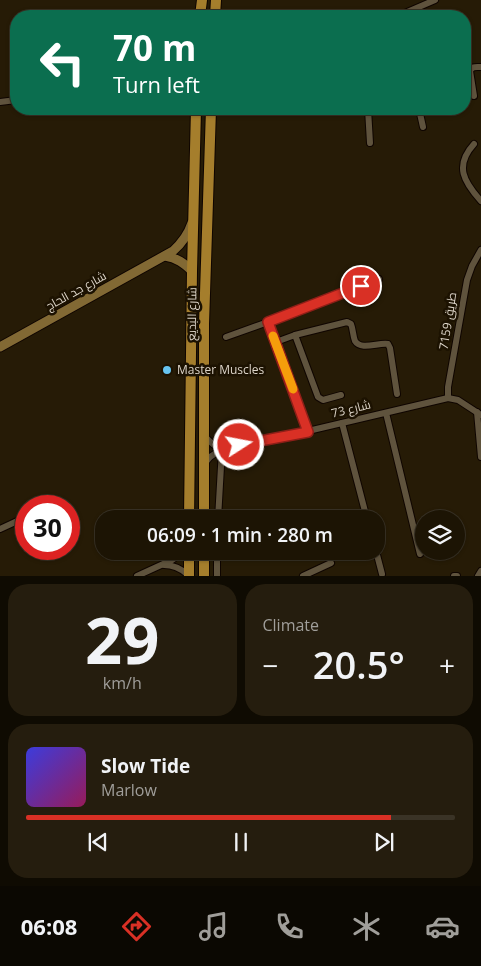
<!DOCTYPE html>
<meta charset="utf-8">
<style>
body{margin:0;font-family:"Open Sans",Cairo,sans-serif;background:#251d0e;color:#f1f3f6;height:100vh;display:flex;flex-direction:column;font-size:19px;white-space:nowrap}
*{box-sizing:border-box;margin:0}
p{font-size:16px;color:#a09e9a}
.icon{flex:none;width:28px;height:28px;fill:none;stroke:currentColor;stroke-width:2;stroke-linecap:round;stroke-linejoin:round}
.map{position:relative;height:576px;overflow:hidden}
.drawer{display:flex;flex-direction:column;gap:8px;padding:8px;background:#0f0b02;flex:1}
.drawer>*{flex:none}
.guide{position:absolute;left:10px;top:10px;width:461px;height:105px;border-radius:20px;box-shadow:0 1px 4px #0004,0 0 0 1px #3a3326;background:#0b6e4f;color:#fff;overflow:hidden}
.controls{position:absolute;left:415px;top:510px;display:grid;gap:10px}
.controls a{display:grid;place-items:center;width:50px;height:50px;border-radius:50%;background:#1c1404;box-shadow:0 1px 4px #0004,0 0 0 1px #3a3326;font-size:25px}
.speed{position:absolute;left:15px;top:495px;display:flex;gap:10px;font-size:25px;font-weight:700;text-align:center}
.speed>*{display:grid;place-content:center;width:65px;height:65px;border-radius:50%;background:#1c1404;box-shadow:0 1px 4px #0004,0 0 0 1px #3a3326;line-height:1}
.speed .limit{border:8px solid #d22;background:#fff;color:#111}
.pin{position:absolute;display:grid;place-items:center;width:42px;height:42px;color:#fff;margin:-21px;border:2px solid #fff;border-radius:50%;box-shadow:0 1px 5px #0007}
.me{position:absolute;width:55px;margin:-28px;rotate:79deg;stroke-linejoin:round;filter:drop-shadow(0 0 4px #0008)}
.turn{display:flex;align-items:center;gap:18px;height:105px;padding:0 20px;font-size:22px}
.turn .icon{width:65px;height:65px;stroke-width:2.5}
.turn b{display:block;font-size:35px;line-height:42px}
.big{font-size:38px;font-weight:600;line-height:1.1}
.drawer .card{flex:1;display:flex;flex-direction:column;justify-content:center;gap:8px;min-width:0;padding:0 18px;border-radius:20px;background:#251d0e}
.drawer .dial{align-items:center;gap:0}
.dial b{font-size:65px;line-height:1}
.song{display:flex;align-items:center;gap:15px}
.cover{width:60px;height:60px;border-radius:8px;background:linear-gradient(135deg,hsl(240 70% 55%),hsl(330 70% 35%))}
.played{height:5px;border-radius:2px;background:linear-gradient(90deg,#d93025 85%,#3a3326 85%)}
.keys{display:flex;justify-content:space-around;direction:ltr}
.heat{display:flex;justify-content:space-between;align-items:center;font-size:28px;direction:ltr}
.drawer .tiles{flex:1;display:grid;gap:8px;grid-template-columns:1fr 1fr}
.card:last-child{grid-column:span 2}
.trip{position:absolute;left:95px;top:510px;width:290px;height:50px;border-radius:20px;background:#1c1404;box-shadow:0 1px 4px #0004,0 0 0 1px #3a3326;font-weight:600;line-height:50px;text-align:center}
.tabs{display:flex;height:80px;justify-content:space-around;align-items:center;background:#0b0802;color:#a09e9a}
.tabs .icon{width:35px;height:35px}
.tabs .current{color:#d93025}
.tabs b{font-size:22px;color:#f1f3f6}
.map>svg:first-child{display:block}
</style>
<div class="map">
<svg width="481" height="576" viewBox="0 0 481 576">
<rect width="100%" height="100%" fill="#261b06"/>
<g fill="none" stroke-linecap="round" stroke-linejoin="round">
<defs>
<g id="street">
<path d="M398,16L435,0"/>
<path d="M474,96L470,71C472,66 476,67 481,67"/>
<path d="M0,102L16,100"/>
<path d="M368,109L370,143"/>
<path d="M419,109L423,127"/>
<path d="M474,144C454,166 464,182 481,201"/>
<path d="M268,322L276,342L295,335L347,322L351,324C353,329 353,336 355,341C361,351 379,342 388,344L390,348L397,394"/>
<path d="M295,335L318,397L323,400L341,395"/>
<path d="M226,337L268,322L379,279"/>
<path d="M276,342L308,431"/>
<path d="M448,398V387L467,280L472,266L481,250"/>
<path d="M477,412L481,457"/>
<path d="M386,413L420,554"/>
<path d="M342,423L367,519"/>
<path d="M205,437L214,445L222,449"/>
<path d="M204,464L210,457L222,449L308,431L448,398L458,400L481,415"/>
<path d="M218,519L222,449"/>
<path d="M0,529L26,517"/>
<path d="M376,551L382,574"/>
<path d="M164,565C174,565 181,568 189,576"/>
<path d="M137,576L172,560L185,551"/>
<path d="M217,576V551"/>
<path d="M303,576L331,563"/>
<path d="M454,576H457"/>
<path d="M478,576L481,571"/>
</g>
<g id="secondary">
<path d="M165,256C177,258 184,263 192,271"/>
<path d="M0,347L173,251C182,243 188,235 192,223"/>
</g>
<g id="primary">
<path d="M200,16L202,0"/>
<path d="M215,16L216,0"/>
<path d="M189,519L192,271L196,109"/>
<path d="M204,519V324L211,109"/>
<path d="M189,551V576"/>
<path d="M204,576V551"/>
</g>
</defs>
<use href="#street" stroke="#0f0500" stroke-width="8"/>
<use href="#secondary" stroke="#0f0500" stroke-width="11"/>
<use href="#primary" stroke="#0f0500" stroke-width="12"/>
<use href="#street" stroke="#5f533d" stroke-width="6"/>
<use href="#secondary" stroke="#826934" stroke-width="9"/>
<use href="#primary" stroke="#a57e2c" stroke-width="10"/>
</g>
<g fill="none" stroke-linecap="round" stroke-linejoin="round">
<defs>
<path id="route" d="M239,445L308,432L268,322L361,286"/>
</defs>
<use href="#route" stroke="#8d1f18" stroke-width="12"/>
<use href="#route" stroke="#d93025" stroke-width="9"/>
<path stroke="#f59e0b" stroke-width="9" d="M273,336L293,389"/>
</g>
<circle fill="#67c4f0" stroke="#1c1201" stroke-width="2" cx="167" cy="370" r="5"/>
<g text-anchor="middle" stroke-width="5" stroke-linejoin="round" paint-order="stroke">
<g font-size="12" fill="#dcd4c8" stroke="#1c1201">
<text transform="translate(76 291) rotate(-29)" y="4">شارع جد الحاج</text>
<text transform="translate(192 314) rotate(-89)" y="4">شارع البديع</text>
<text transform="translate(448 321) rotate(-81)" y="4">طريق 7159</text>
<text transform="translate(351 409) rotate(-14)" y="4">شارع 73</text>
</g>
<g font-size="12" fill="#dcd4c8" stroke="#1c1201" text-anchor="start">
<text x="177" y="374">Master Muscles</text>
</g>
</g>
</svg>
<div class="controls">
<a><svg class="icon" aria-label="layers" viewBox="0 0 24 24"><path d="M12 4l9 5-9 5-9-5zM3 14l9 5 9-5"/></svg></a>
</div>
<div class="speed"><div class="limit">30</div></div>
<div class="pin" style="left:361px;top:286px;background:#d93025"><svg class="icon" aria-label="arrive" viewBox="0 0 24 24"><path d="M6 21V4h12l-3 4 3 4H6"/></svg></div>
<svg class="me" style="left:239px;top:445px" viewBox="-20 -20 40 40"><circle r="17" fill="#d93025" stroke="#fff" stroke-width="3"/><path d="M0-11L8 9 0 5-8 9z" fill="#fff"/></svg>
<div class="trip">06:09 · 1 min · 280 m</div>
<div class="guide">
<div class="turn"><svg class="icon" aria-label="left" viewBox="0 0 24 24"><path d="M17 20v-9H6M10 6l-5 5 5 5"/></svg><div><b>70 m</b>Turn left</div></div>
</div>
</div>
<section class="drawer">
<div class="tiles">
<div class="card dial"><b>29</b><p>km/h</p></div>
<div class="card"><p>Climate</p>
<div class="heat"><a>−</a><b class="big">20.5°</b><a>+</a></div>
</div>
<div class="card">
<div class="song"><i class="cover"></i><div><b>Slow Tide</b><p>Marlow</p></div></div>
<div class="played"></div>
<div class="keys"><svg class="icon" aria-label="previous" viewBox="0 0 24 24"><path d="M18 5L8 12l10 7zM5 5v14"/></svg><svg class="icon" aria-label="pause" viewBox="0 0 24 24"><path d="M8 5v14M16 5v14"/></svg><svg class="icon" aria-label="next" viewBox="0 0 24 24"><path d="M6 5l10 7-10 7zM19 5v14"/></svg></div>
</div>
</div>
</section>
<nav class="tabs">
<b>06:08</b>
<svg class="icon current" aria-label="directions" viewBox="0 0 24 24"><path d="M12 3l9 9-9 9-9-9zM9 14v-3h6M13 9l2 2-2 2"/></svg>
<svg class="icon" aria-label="music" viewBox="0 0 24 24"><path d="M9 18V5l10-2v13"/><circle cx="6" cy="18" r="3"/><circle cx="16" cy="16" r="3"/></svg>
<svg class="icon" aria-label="phone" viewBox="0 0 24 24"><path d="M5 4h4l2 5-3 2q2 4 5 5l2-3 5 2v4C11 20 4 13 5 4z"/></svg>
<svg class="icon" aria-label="climate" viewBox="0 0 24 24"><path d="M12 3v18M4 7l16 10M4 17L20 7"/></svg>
<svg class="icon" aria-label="car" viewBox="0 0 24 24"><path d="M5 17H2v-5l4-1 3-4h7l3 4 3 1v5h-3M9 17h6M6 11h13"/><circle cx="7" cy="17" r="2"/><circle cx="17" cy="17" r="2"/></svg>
</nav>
